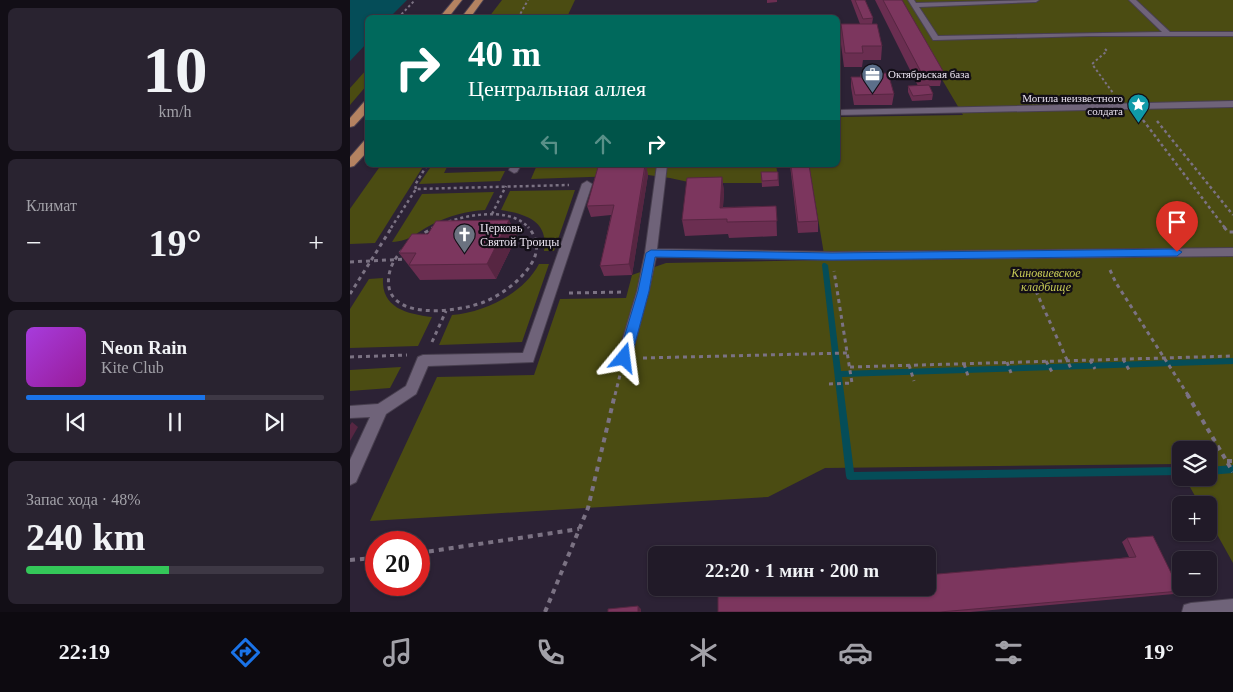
<!DOCTYPE html>
<html lang="ru">
<meta charset="utf-8">
<style>
body{margin:0;font-family:Georgia,serif;background:#292330;color:#f1f3f6;height:100vh;display:flex;flex-direction:column;font-size:19px;white-space:nowrap}
*{box-sizing:border-box;margin:0}
p{font-size:16px;color:#a2a1a8}
.icon{flex:none;width:28px;height:28px;fill:none;stroke:currentColor;stroke-width:2;stroke-linecap:round;stroke-linejoin:round}
.map{position:relative;flex:1;overflow:hidden}
.panel{display:flex;flex-direction:column;gap:8px;padding:8px;background:#120e16;width:350px}
.panel>*{flex:none}
.banner{position:absolute;left:15px;top:15px;width:475px;height:152px;border-radius:8px;box-shadow:0 1px 4px #0004,0 0 0 1px #3e3845;background:#00695c;color:#fff;overflow:hidden}
.tools{position:absolute;left:822px;top:441px;display:grid;gap:10px}
.tools a{display:grid;place-items:center;width:45px;height:45px;border-radius:8px;background:#211a28;box-shadow:0 1px 4px #0004,0 0 0 1px #3e3845;font-size:25px}
.speed{position:absolute;left:15px;top:531px;display:flex;gap:10px;font-size:25px;font-weight:700;text-align:center}
.speed>*{display:grid;place-content:center;width:65px;height:65px;border-radius:50%;background:#211a28;box-shadow:0 1px 4px #0004,0 0 0 1px #3e3845;line-height:1}
.speed .limit{border:8px solid #d22;background:#fff;color:#111}
.pin{position:absolute;display:grid;place-items:center;width:42px;height:42px;color:#fff;margin:-51px -21px;border-radius:50% 50% 50% 0;rotate:-45deg;box-shadow:0 0 5px #0007}
.pin .icon{rotate:45deg}
.me{position:absolute;width:55px;margin:-28px;rotate:16deg;stroke-linejoin:round;filter:drop-shadow(0 0 4px #0008)}
.turn{display:flex;align-items:center;gap:18px;height:105px;padding:0 20px;font-size:22px}
.turn .icon{width:65px;height:65px;stroke-width:2.5}
.turn b{display:block;font-size:35px;line-height:42px}
.lanes{display:flex;align-items:center;height:48px;padding:0 20px;background:#0003;justify-content:center;gap:25px;direction:ltr}
.lanes .off{opacity:.35}
.big{font-size:38px;font-weight:700;line-height:1.1}
.panel .card{flex:1;display:flex;flex-direction:column;justify-content:center;gap:8px;min-width:0;padding:0 18px;border-radius:8px;background:#292330}
.panel .dial{align-items:center;gap:0}
.dial b{font-size:65px;line-height:1}
.song{display:flex;align-items:center;gap:15px}
.cover{width:60px;height:60px;border-radius:8px;background:linear-gradient(135deg,hsl(280 70% 55%),hsl(300 70% 35%))}
.played{height:5px;border-radius:2px;background:linear-gradient(90deg,#1a73e8 60%,#3e3845 60%)}
.keys{display:flex;justify-content:space-around;direction:ltr}
.heat{display:flex;justify-content:space-between;align-items:center;font-size:28px;direction:ltr}
.charge{height:8px;border-radius:4px;background:linear-gradient(90deg,#34c759 48%,#3e3845 0)}
.trip{position:absolute;left:298px;top:546px;width:288px;height:50px;border-radius:8px;background:#211a28;box-shadow:0 1px 4px #0004,0 0 0 1px #3e3845;font-weight:700;line-height:50px;text-align:center}
.dock{display:flex;height:80px;justify-content:space-around;align-items:center;background:#0d0a10;color:#a2a1a8}
.dock .icon{width:35px;height:35px}
.dock .active{color:#1a73e8}
.dock b{font-size:22px;color:#f1f3f6}
main{display:flex;flex:1;min-height:0}
.map>svg:first-child{display:block}
</style>
<main>
<section class="panel">
<div class="card dial"><b>10</b><p>km/h</p></div>
<div class="card"><p>Климат</p>
<div class="heat"><a>−</a><b class="big">19°</b><a>+</a></div>
</div>
<div class="card">
<div class="song"><i class="cover"></i><div><b>Neon Rain</b><p>Kite Club</p></div></div>
<div class="played"></div>
<div class="keys"><svg class="icon" aria-label="previous" viewBox="0 0 24 24"><path d="M18 5L8 12l10 7zM5 5v14"/></svg><svg class="icon" aria-label="pause" viewBox="0 0 24 24"><path d="M8 5v14M16 5v14"/></svg><svg class="icon" aria-label="next" viewBox="0 0 24 24"><path d="M6 5l10 7-10 7zM19 5v14"/></svg></div>
</div>
<div class="card"><p>Запас хода · 48%</p><b class="big">240 km</b><div class="charge"></div></div>
</section>
<div class="map">
<svg width="883" height="612" viewBox="0 0 883 612">
<rect width="100%" height="100%" fill="#2c2235"/>
<g fill="#4b4c12">
<path d="M152,0H225L217,17H139Z"/>
<path d="M545,0H883V563L859,520V505H850L835,478H859V450H831V471L827,464L475,468L418,497L20,521L87,377L184,375L210,299L276,298L282,275L316,263L475,260L459,165H488V117L613,115Z"/>
<path d="M17,69V85L0,105V88Z"/>
<path d="M31,165H74L25,243L0,244V209Z"/>
<path d="M187,165H426L428,177L412,183H343L320,178L298,175L181,179Z"/>
<path d="M97,167L94,173L155,171L150,181L69,184L80,168Z"/>
<path d="M225,190L204,251H194C199,221 176,214 151,210L160,191Z"/>
<path d="M144,192L135,210C117,211 98,216 81,225C65,233 61,241 42,242L72,194Z"/>
<path d="M189,264H199L172,342L89,345L102,315C135,312 173,294 189,264Z"/>
<path d="M33,278C31,308 57,314 82,317L68,346L0,348V309L19,279Z"/>
<path d="M51,367L40,388L0,391V370Z"/>
</g>
<path fill="#054d58" d="M0,0H57L40,17L18,18L17,43L0,61Z"/>
<g fill="none" stroke-linecap="round" stroke-linejoin="round">
<g fill="#054d58" fill-rule="evenodd">
<path d="M473,263H475L478,265L491,371L883,358V364L492,377L504,472L831,467V475L500,480L497,479L496,476L472,265Z"/>
<path d="M883,465V473L859,475V467Z"/>
</g>
<defs>
<g id="lane">
<path d="M558,0H564L566,3L689,0L686,2L569,7L588,36L812,32L779,0H786L820,32H883V36H739L586,40H583Z"/>
<path d="M883,101V107L488,115V110Z"/>
<path d="M161,165H171L167,172L164,173L159,170Z"/>
<path d="M307,165H317L307,249L482,252L883,248V256L482,260L306,257L299,291L281,358L279,362L274,364L269,362L267,358L287,291L295,253Z"/>
<path d="M237,181L242,184L183,362L78,366L66,394L36,414L6,482L0,485V460L20,417L0,418V406L28,404L56,386L68,357L73,355L173,353L232,184Z"/>
<path d="M883,599V612H832L834,605L841,603Z"/>
</g>
<g id="primary">
<path d="M104,0H112L98,18H89Z"/>
<path d="M125,0H133L120,18H111Z"/>
<path d="M18,101V111L4,126L0,127V118L14,102Z"/>
<path d="M18,140V151L4,166L0,167V157L14,141Z"/>
</g>
</defs>
<use href="#lane" stroke="#483f4f" stroke-width="2"/>
<use href="#primary" stroke="#483f4f" stroke-width="2"/>
<g stroke="#7b7283" stroke-width="2" stroke-dasharray="2.5 2.5" stroke-linecap="butt">
<path d="M48,18L65,0"/>
<path d="M168,18L178,0"/>
<path d="M755,49L757,51L742,64L763,93"/>
</g>
<g stroke="#7b7283" stroke-width="2.5" stroke-dasharray="3 3" stroke-linecap="butt">
<path d="M793,120L875,228"/>
<path d="M807,121L883,215"/>
<path d="M77,166L95,165"/>
<path d="M66,189L65,185L77,165"/>
<path d="M142,214L156,186"/>
<path d="M41,228L66,189L219,185"/>
<path d="M82,228C108,216 158,204 179,228"/>
</g>
<g stroke="#7b7283" stroke-width="3" stroke-dasharray="4 4" stroke-linecap="butt">
<path d="M85,227C66,237 43,252 39,275C31,323 109,312 134,302C153,294 172,280 183,261C189,249 187,237 178,227"/>
<path d="M874,227L878,232H883"/>
<path d="M0,262L57,259"/>
<path d="M676,269L722,371"/>
<path d="M760,270L766,283L838,395"/>
<path d="M219,293L275,292"/>
<path d="M0,294L42,227"/>
<path d="M82,342L96,311"/>
<path d="M0,357L57,355"/>
<path d="M293,358L497,353"/>
<path d="M773,359L779,370"/>
<path d="M740,360L745,369"/>
<path d="M696,361L702,372"/>
<path d="M657,362L661,373"/>
<path d="M614,364L618,376"/>
<path d="M559,365L564,381"/>
<path d="M500,367L883,356"/>
<path d="M479,384L502,383L484,271"/>
<path d="M265,395L270,375"/>
</g>
<g stroke="#7b7283" stroke-width="4" stroke-dasharray="5 5" stroke-linecap="butt">
<path d="M837,394L883,472"/>
<path d="M877,461H883"/>
<path d="M69,553L229,529"/>
<path d="M0,560L26,558"/>
<path d="M195,612L238,508L265,394"/>
</g>
<use href="#lane" fill="#6f6379" fill-rule="evenodd"/>
<use href="#primary" fill="#b48261" fill-rule="evenodd"/>
</g>
<g fill="#6b2e51">
<path d="M417,0H427V2L417,3Z"/>
<path d="M501,0H515L523,18L522,24L532,46L531,60H513L512,67H494L490,37L491,24H510Z"/>
<path d="M525,0H552L593,71L590,86H579L583,94L582,100L562,101L558,92V86H568Z"/>
<path d="M511,74L544,94L542,105H504L501,87V77H510Z"/>
<path d="M296,165L298,175L282,275L254,276L250,266L261,215L241,217L237,206Z"/>
<path d="M440,165H459L468,221V232L448,233Z"/>
<path d="M411,172H428L429,186L412,187Z"/>
<path d="M372,177L374,192L373,207L426,206L427,236L379,238L378,234L335,236L332,220Z"/>
<path d="M167,236L146,279L70,280L49,253Z"/>
<path d="M777,538L830,591L824,594L620,612H368L779,557L772,542Z"/>
</g>
<g fill="#572642">
<path d="M296,165L298,175L282,275L279,264Z"/>
<path d="M372,177L374,192L372,219L370,208Z"/>
<path d="M159,220L167,236L146,279L137,264Z"/>
<path d="M2,422L8,427L0,441V425Z"/>
<path d="M288,606L291,609V612H288Z"/>
</g>
<g fill="#7c365e" stroke="#572642">
<path d="M505,0H515L523,18L513,19Z"/>
<path d="M533,0H552L593,71L571,72Z"/>
<path d="M491,24H527L532,46H512L513,53H495Z"/>
<path d="M538,73L544,94L505,95L501,77H512L511,74Z"/>
<path d="M579,85L583,94L563,96L558,86Z"/>
<path d="M284,165H295L279,264L250,266L264,205L237,206L248,167Z"/>
<path d="M441,165H459L468,221L448,222Z"/>
<path d="M411,172H428V180L412,181Z"/>
<path d="M372,177L370,208L426,206L427,221L377,222V219L332,220L337,178Z"/>
<path d="M159,220L137,264L59,265L66,253H49L62,234H78L86,221Z"/>
<path d="M803,536L830,591L590,612H368V593L434,588H576V575L786,557L777,538Z"/>
<path d="M288,606V612H258V609Z"/>
</g>
<path fill="#1a73e8" stroke="#114b97" d="M827,249L832,252L827,256L482,260L305,257L299,291L281,358L279,362H270L268,358L288,291L296,253L301,250L482,253Z"/>
<defs>
<symbol id="office-pin" viewBox="-11 -11 22 30"><path d="M0 17L-7.5 6A9.5 9.5 0 1 1 7.5 6Z" fill="#5c6f8a" stroke="#120e16"/><path d="M-6-3h4V-5.5h4V-3h4V5H-6ZM-1-4.5V-3h2v-1.5ZM-6 0V1H6V0Z" fill="#fff"/></symbol>
<symbol id="sight-pin" viewBox="-11 -11 22 30"><path d="M0 17L-7.5 6A9.5 9.5 0 1 1 7.5 6Z" fill="#0f9aa8" stroke="#120e16"/><path d="M0-6L1.8-2.2L6-1.7L2.9 1.2L3.7 5.4L0 3.3L-3.7 5.4L-2.9 1.2L-6-1.7L-1.8-2.2Z" fill="#fff"/></symbol>
<symbol id="church-pin" viewBox="-11 -11 22 30"><path d="M0 17L-7.5 6A9.5 9.5 0 1 1 7.5 6Z" fill="#6b7280" stroke="#120e16"/><path d="M-1.2-6h2.4v3.5h3.3v2.4h-3.3V6h-2.4V-.1h-3.3v-2.4h3.3Z" fill="#fff"/></symbol>
</defs>
<g fill-rule="evenodd">
<use href="#office-pin" x="510" y="62" width="25" height="34"/>
<use href="#sight-pin" x="776" y="92" width="25" height="34"/>
<use href="#church-pin" x="102" y="222" width="25" height="34"/>
</g>
<g text-anchor="middle" stroke-width="4.5" stroke-linejoin="round" paint-order="stroke">
<g font-size="11" fill="#eae3f0" stroke="#120e16" text-anchor="start">
<text x="538" y="78">Октябрьская база</text>
<text x="773" y="102" text-anchor="end">Могила неизвестного<tspan x="773" dy="13">солдата</tspan></text>
</g>
<g font-size="12" fill="#eae3f0" stroke="#120e16" text-anchor="start">
<text x="130" y="232">Церковь<tspan x="130" dy="14">Святой Троицы</tspan></text>
</g>
<g font-size="12" font-style="italic" fill="#c6c955" stroke="#120e16">
<text x="696" y="277">Киновиевское<tspan x="696" dy="14">кладбище</tspan></text>
</g>
</g>
</svg>
<div class="tools">
<a><svg class="icon" aria-label="layers" viewBox="0 0 24 24"><path d="M12 4l9 5-9 5-9-5zM3 14l9 5 9-5"/></svg></a>
<a>+</a>
<a>−</a>
</div>
<div class="speed"><div class="limit">20</div></div>
<div class="pin" style="left:827px;top:252px;background:#d93025"><svg class="icon" aria-label="arrive" viewBox="0 0 24 24"><path d="M6 21V4h12l-3 4 3 4H6"/></svg></div>
<svg class="me" style="left:274px;top:358px" viewBox="-20 -20 40 40"><path d="M0-17L14 15 0 8-14 15z" fill="#1a73e8" stroke="#fff" stroke-width="4"/></svg>
<div class="trip">22:20 · 1 мин · 200 m</div>
<div class="banner">
<div class="turn"><svg class="icon" aria-label="right" viewBox="0 0 24 24"><path d="M7 20v-9h11M14 6l5 5-5 5"/></svg><div><b>40 m</b>Центральная аллея</div></div>
<div class="lanes"><svg class="icon off" aria-label="left" viewBox="0 0 24 24"><path d="M17 20v-9H6M10 6l-5 5 5 5"/></svg><svg class="icon off" aria-label="ahead" viewBox="0 0 24 24"><path d="M12 20V5M6 11l6-6 6 6"/></svg><svg class="icon" aria-label="right" viewBox="0 0 24 24"><path d="M7 20v-9h11M14 6l5 5-5 5"/></svg></div>
</div>
</div>
</main>
<nav class="dock">
<b>22:19</b>
<svg class="icon active" aria-label="directions" viewBox="0 0 24 24"><path d="M12 3l9 9-9 9-9-9zM9 14v-3h6M13 9l2 2-2 2"/></svg>
<svg class="icon" aria-label="music" viewBox="0 0 24 24"><path d="M9 18V5l10-2v13"/><circle cx="6" cy="18" r="3"/><circle cx="16" cy="16" r="3"/></svg>
<svg class="icon" aria-label="phone" viewBox="0 0 24 24"><path d="M5 4h4l2 5-3 2q2 4 5 5l2-3 5 2v4C11 20 4 13 5 4z"/></svg>
<svg class="icon" aria-label="climate" viewBox="0 0 24 24"><path d="M12 3v18M4 7l16 10M4 17L20 7"/></svg>
<svg class="icon" aria-label="car" viewBox="0 0 24 24"><path d="M5 17H2v-5l4-1 3-4h7l3 4 3 1v5h-3M9 17h6M6 11h13"/><circle cx="7" cy="17" r="2"/><circle cx="17" cy="17" r="2"/></svg>
<svg class="icon" aria-label="filters" viewBox="0 0 24 24"><path d="M4 7h16M4 17h16"/><circle cx="9" cy="7" r="2"/><circle cx="15" cy="17" r="2"/></svg>
<b>19°</b>
</nav>
